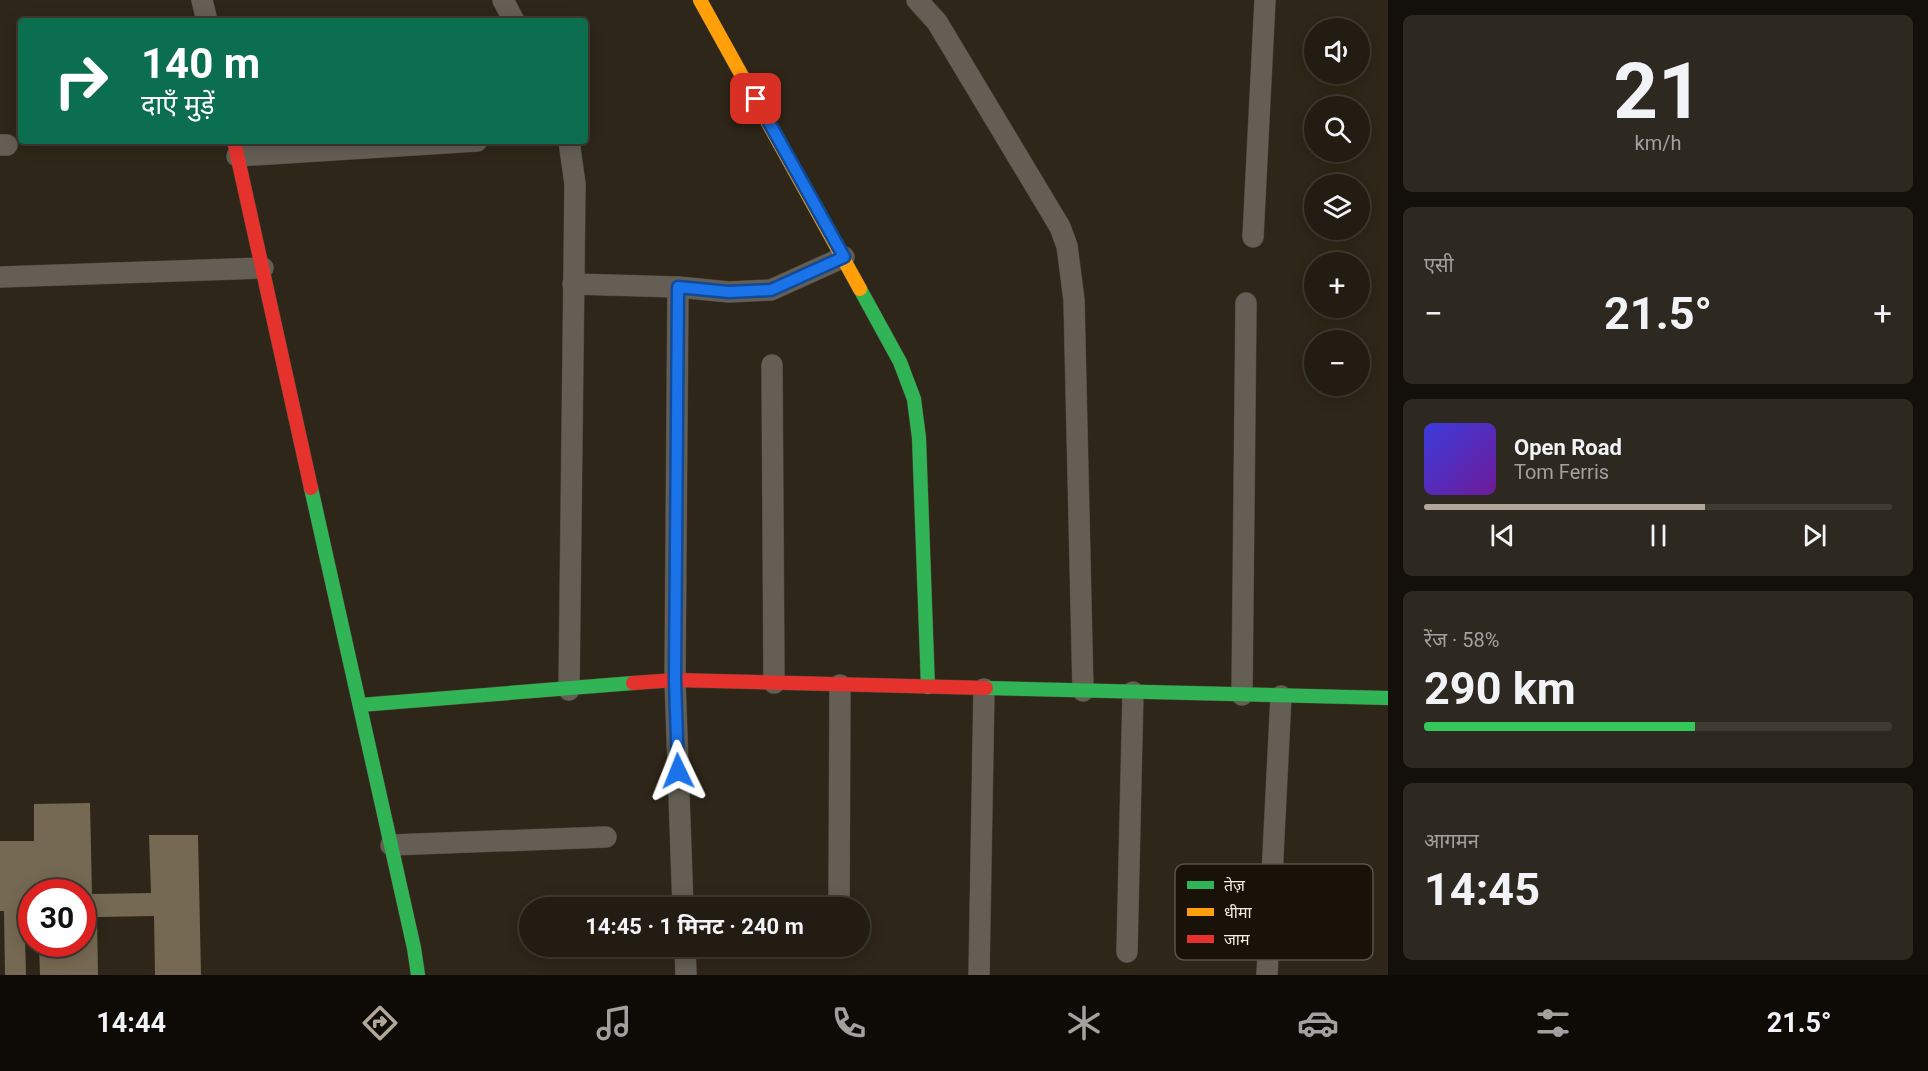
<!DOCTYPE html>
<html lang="hi">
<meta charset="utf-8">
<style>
body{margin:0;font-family:Roboto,"Noto Sans Devanagari",sans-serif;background:#2e2920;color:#f1f3f6;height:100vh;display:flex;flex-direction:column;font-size:22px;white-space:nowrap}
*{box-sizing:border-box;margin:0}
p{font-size:20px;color:#a2a19f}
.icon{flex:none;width:33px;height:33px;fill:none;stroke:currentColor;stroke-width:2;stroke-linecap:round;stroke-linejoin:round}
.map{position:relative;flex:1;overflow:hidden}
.details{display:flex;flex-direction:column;gap:15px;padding:15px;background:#130f0a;width:540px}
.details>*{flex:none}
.guide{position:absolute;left:18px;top:18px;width:570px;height:126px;border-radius:6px;box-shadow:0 3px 15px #0003,0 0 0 2px #3f3a32;background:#0b6e4f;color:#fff;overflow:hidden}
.controls{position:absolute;left:1304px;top:18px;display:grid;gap:12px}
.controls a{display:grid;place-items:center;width:66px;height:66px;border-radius:50%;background:#221c12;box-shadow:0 3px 15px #0003,0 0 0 2px #3f3a32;font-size:30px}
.speed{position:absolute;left:18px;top:879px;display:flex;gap:12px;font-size:30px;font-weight:700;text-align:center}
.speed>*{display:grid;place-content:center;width:78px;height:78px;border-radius:50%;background:#221c12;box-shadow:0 3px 15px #0003,0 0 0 2px #3f3a32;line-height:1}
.speed .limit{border:9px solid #d22;background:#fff;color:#111}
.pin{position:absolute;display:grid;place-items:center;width:51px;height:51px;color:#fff;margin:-26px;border-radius:12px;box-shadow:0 3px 9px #0006}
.me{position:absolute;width:66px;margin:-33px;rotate:358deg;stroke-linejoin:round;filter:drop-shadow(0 0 4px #0008)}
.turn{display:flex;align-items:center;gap:21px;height:126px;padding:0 24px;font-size:27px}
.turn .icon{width:78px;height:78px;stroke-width:2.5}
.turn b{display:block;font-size:42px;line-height:51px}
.big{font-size:45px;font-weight:700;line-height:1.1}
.details .tile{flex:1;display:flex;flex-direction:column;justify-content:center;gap:9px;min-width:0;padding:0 21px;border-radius:9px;background:#2e2920}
.details .dial{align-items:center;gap:0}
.dial b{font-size:78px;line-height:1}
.song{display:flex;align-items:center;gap:18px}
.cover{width:72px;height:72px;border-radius:9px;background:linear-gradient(135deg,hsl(240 70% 55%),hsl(280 70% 35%))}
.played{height:6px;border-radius:3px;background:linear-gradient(90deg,#b0a798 60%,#3f3a32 60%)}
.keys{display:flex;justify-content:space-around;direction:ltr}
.heat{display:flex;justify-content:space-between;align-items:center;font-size:33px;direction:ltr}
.charge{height:9px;border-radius:4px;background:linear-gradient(90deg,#34c759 58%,#3f3a32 0)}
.trip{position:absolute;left:519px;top:897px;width:351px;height:60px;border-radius:30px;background:#221c12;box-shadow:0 3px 15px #0003,0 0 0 2px #3f3a32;font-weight:700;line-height:60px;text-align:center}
.dock{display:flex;height:96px;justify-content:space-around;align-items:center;background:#0e0b07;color:#a2a19f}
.dock .icon{width:42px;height:42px}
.dock .current{color:#b0a798}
.dock b{font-size:27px;color:#f1f3f6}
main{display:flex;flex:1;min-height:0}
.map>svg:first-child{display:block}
</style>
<main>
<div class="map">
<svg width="1388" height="975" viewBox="0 0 1388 975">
<rect width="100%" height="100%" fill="#2e2618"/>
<path fill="#766953" d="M90,803L92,894L151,893L149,835H198L201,975H155L154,916L97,917L98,975H40L39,944H82V892H32V937H25L26,975H5L4,911H0V841H34V804Z"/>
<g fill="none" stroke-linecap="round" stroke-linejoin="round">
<defs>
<g id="street">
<path d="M202,0L207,21"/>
<path d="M503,0L514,21"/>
<path d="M917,0L937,22L1060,227L1067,246L1074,300L1083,691"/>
<path d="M569,141L575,184L569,690"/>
<path d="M0,145H7"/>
<path d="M237,156L477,141"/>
<path d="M1253,237L1265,0"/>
<path d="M0,277L263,268"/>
<path d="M573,284L678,287L729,292L771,290L844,257"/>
<path d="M678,287L675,680L683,908"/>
<path d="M772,365L774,683"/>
<path d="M1242,695L1246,303"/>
<path d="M391,845L606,837"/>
<path d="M839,908L840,685"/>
<path d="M685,946L686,975"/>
<path d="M1127,952L1133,692"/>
<path d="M979,975L984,689"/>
<path d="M1267,975L1281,696"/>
</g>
<g id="fast">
<path d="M860,289L900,362L914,399L919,438L928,687"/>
<path d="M311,488L414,948L418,975"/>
<path d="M986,688L1388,698"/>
<path d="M360,705L633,683"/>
</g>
<path id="slow" d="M700,0L860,289"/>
<g id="jam">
<path d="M234,141L311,488"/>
<path d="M633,683L675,680L986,688"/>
</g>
</defs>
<use href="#street" stroke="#4b4339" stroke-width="22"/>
<use href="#fast" stroke="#4b4339" stroke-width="15"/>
<use href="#slow" stroke="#4b4339" stroke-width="15"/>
<use href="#jam" stroke="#4b4339" stroke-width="15"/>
<use href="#street" stroke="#645e54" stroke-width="21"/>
<use href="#fast" stroke="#30b455" stroke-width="14"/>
<use href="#slow" stroke="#ff9f0a" stroke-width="14"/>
<use href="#jam" stroke="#e5322d" stroke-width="14"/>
</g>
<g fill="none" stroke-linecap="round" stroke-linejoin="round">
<defs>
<path id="route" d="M678,771L675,680L678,287L729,292L771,290L844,257L756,99"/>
</defs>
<use href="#route" stroke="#114b97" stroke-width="15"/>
<use href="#route" stroke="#1a73e8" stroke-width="10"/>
</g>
<rect x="1175" y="864" width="198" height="96" rx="9" fill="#191208" stroke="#5b5348" stroke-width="1.5"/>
<rect x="1187" y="881" width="27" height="8" fill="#30b455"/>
<rect x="1187" y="908" width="27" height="8" fill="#ff9f0a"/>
<rect x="1187" y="935" width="27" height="8" fill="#e5322d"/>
<g font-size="16" fill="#f6ecdd">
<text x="1224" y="891">तेज़</text>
<text x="1224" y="918">धीमा</text>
<text x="1224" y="945">जाम</text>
</g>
</svg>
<div class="controls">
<a><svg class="icon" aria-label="sound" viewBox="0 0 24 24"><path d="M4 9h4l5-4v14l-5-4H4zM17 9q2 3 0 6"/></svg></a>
<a><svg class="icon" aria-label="search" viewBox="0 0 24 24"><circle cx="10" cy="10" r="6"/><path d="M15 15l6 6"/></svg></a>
<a><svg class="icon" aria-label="layers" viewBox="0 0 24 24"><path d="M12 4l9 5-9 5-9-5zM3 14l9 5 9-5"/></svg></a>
<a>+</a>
<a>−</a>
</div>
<div class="speed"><div class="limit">30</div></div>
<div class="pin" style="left:756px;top:99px;background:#d93025"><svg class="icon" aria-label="arrive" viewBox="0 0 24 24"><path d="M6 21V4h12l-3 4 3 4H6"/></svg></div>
<svg class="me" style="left:678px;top:771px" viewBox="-20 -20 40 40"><path d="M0-17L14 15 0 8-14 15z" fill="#1a73e8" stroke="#fff" stroke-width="4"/></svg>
<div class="trip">14:45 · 1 मिनट · 240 m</div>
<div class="guide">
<div class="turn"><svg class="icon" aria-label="right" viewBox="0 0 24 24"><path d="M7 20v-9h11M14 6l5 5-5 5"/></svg><div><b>140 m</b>दाएँ मुड़ें</div></div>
</div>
</div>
<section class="details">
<div class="tile dial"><b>21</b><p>km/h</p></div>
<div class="tile"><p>एसी</p>
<div class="heat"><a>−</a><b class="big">21.5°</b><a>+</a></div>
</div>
<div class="tile">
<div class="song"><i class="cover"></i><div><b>Open Road</b><p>Tom Ferris</p></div></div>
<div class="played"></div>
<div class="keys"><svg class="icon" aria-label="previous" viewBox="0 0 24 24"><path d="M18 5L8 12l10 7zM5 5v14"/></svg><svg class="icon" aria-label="pause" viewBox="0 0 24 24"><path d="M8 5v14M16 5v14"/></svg><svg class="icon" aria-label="next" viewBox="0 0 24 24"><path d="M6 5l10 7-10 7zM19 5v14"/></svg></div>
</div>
<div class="tile"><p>रेंज · 58%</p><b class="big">290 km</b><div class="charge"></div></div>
<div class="tile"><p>आगमन</p><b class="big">14:45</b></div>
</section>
</main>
<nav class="dock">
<b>14:44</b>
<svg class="icon current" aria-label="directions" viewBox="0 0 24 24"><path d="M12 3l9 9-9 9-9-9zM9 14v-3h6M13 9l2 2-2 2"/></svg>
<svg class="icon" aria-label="music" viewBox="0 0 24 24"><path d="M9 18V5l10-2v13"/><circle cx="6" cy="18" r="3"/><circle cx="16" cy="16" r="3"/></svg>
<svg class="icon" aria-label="phone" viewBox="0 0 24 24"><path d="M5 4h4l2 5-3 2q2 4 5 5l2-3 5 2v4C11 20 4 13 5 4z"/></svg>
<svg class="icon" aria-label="climate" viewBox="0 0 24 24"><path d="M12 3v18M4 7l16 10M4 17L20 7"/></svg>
<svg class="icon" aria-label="car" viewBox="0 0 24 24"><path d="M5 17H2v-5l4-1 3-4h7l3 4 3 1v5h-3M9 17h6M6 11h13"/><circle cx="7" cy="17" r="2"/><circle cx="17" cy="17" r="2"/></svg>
<svg class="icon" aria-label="filters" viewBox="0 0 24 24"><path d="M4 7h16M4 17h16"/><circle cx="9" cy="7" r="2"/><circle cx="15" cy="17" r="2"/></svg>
<b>21.5°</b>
</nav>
